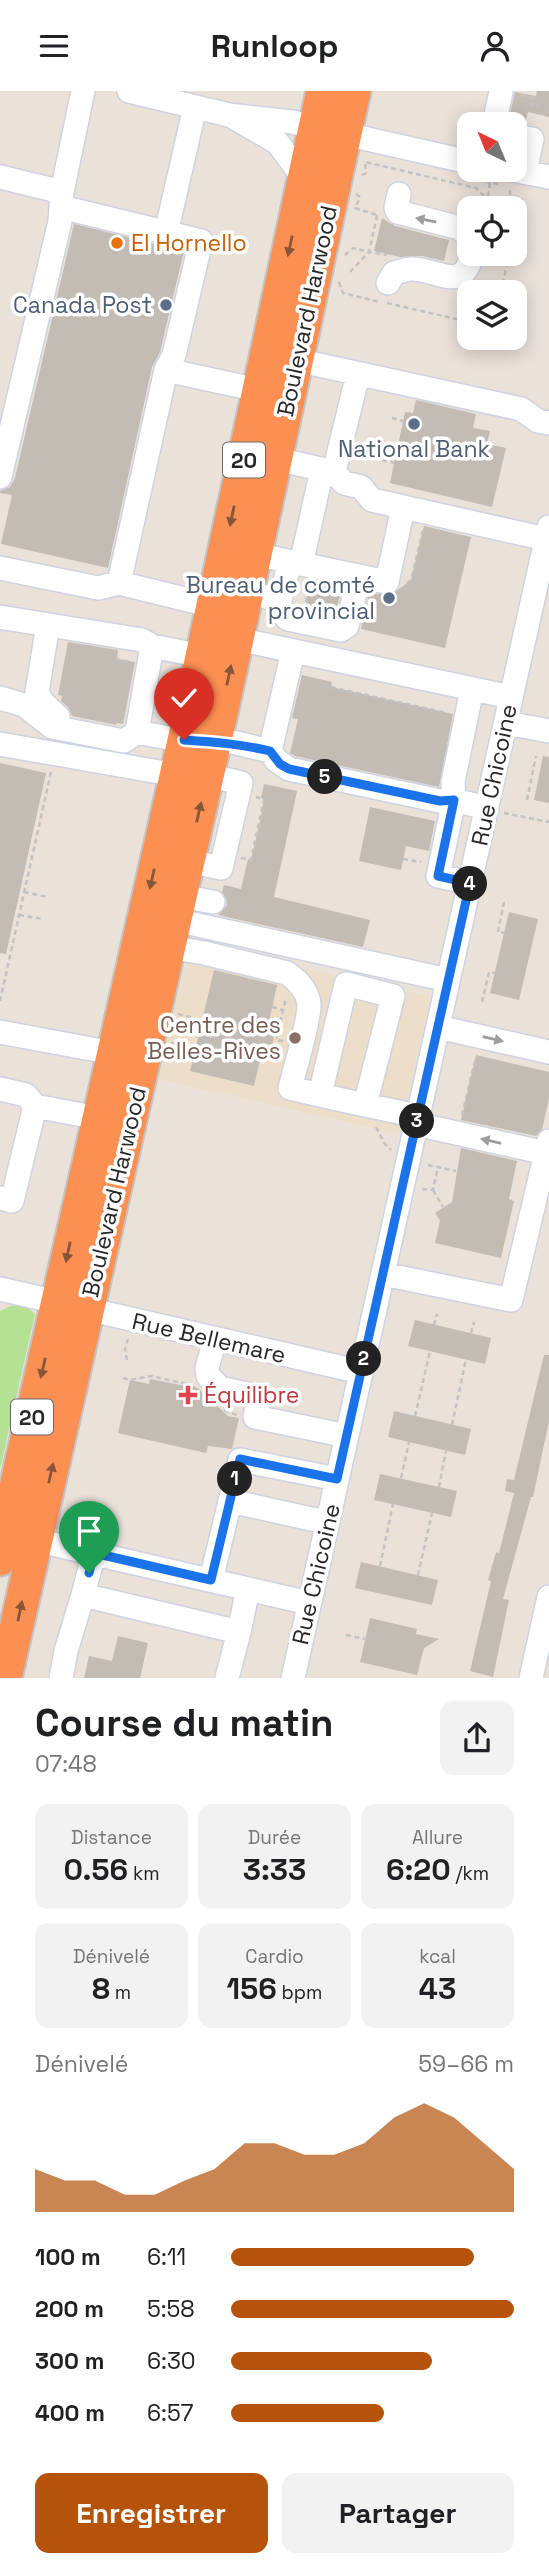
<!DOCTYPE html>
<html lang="fr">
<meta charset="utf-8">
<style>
:root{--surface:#fff;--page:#f2f2f2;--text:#202124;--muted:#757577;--accent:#b45309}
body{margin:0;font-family:"Space Grotesk",sans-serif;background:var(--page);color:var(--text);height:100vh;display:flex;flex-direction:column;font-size:26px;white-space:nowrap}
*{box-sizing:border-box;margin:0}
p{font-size:23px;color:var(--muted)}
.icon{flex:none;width:38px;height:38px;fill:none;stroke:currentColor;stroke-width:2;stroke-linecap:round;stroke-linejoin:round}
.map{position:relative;height:1587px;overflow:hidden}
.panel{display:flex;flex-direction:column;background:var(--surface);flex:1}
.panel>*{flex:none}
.needle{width:46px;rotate:317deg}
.controls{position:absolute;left:457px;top:21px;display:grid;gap:14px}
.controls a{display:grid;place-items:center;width:70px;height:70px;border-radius:14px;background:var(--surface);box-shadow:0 4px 18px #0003;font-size:35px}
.pin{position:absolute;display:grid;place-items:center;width:60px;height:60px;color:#fff;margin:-72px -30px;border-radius:50% 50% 50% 0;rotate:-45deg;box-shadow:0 0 7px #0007}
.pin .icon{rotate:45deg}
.km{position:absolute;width:35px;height:35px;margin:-18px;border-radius:50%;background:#222;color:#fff;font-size:19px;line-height:35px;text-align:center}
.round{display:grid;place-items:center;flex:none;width:74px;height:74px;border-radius:14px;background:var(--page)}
.headline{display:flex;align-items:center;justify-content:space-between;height:119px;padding:0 35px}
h1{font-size:38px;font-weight:600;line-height:52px}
.figures{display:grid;grid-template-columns:repeat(3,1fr);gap:10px;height:119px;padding:7px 35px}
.figures div{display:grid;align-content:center;border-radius:14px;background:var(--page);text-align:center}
.figures b{font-size:30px;font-weight:600}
.figures small{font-size:19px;font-weight:400}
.figures p{font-size:19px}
.chart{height:196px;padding:14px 35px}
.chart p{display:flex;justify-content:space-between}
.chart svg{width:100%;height:126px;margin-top:7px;fill:var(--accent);opacity:.7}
.action{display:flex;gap:14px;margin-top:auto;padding:14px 35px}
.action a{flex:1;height:80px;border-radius:14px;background:var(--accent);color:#fff;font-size:28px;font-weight:600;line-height:80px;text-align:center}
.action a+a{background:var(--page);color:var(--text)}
ul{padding:0 35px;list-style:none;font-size:23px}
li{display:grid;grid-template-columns:112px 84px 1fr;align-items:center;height:52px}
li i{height:18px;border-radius:9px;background:var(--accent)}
header{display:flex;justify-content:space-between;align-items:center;height:91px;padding:0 35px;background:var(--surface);font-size:32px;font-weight:600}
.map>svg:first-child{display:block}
</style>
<header><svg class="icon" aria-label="menu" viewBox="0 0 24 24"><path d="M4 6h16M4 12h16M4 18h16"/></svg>Runloop<svg class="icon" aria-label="person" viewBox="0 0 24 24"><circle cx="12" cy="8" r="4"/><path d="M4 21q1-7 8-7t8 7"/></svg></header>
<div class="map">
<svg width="549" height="1587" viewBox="0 0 549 1587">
<rect width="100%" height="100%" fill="#eae1d9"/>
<path fill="#ecdec8" d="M190,852L430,905L400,1043L159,988Z"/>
<path fill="#b5e195" d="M13,1214L27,1216L35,1223L0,1378V1220Z"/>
<path fill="#c2bcb5" d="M537,0H549V26L528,21L525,33L508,32L515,1L536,5Z
M382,127L395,135L449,149L444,170L422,165L400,166L374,160Z
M74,133L184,160L160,261L152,276L108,477L1,453L12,404L0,402V400L10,396L15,387Z
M416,309L476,323L473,337L490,340L487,353L506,357L492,416L390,392L405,321L413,322Z
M424,435L471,446L445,557L361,538L369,502L391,504L411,489Z
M311,489L342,496L335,524L305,517Z
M68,551L118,559L117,568L135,571L123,633L117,632L116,634L72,625L68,616L61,610L62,605L58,604Z
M302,584L332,591L331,596L453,623L439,696L295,665L290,662L298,628L292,627Z
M543,665L549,666V712L534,709Z
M0,672L46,682L6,863L0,862Z
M264,693L297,700L274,806L370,829L363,856L218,824L227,814L226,807L222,801L224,794L241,798L248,768L251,769L261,726L264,708L261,707Z
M370,716L435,730L429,760L406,755L401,779L359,770Z
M509,821L538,828L519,909L490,902Z
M214,879L277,894L268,935L276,937L272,954L264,952L254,995L190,980Z
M476,964L549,981V1007L542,1039L536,1045L461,1029Z
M461,1057L517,1070L509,1108L514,1110L501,1167L435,1152L440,1129L435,1122L452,1111Z
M415,1229L491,1247L485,1273L408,1255Z
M544,1264H549V1330L533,1406H531L503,1508L509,1509L493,1586L470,1580L491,1490L488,1489L496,1461L499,1462L514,1402L505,1400L507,1388L514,1389Z
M150,1288L186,1295V1292L194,1295L215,1310V1313L228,1325L239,1327L232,1358L208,1355L206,1362L118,1342L130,1289L149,1293Z
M394,1320L471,1338L465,1364L388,1346Z
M380,1383L457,1400L451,1426L374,1409Z
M361,1471L438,1489L432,1514L355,1497Z
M370,1527L417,1538L416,1543L439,1548L424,1557L417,1584L360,1571Z
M118,1545L148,1552L140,1587H84L89,1565L112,1570Z"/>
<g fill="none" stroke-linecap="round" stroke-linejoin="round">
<defs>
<path id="minor" d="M129,0L229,24L292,31L469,71
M235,27L278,52L304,88
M494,33L501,1
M514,45L532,48L525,80
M512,79L549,86
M0,86L62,101
M399,103L396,117L398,121L460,137L469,146
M61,116L201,150L174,264L166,279
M166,142L195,16
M388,192L394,182C399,181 406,178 411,178C437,177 463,204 472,163
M296,269L521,318L538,330L549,332
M358,283L334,381L344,392L361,396L372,409L546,448
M276,368L334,381
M0,386L60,130L62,101L83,0
M255,463L301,473L322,379
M301,473L387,491L403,417
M0,477L98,497L119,492L213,515
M119,492L166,279L258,299
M247,502L280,509L290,471
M280,509V520L288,528L341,539L347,535L359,485
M0,526L142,549L152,555
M48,534L37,601L42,611L58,626
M237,548L511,606
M202,565L152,555L137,641L184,650L232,651L270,660L293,560
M0,607L24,614L52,636L124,650L137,641
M506,632L549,640
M0,653L159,681L207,684L241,692L221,777L188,770
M270,660L276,669L289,678L440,710L454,709L453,691L472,598
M470,792L438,785L454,709L487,717
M180,805L213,811
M175,829L448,889
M169,856L204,862L287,882C297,889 308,900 309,914C309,932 295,977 290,997L320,1004L346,893L393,905L365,1014L418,1025
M438,936L549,961
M0,941L113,962
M0,998L26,1004L35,1015L98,1027
M320,1004L365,1014
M416,1033L546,1062L549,1050
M0,1107L12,1110L35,1015
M383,1183L511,1209L546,1062
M0,1198L361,1281
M215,1248L207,1277L208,1285L220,1297L259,1306L255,1326L347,1345
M230,1410L311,1428L328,1430
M22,1446L309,1512
M94,1462L83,1504L239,1541L248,1498
M211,1489L240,1369L337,1388
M61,1587L66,1560L83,1504
M227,1587L239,1541
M293,1587L549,436
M531,1587L549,1506"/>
<path id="highway" d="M0,1468L184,650L323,0
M5,1587L220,627L354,0"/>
</defs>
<use href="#minor" stroke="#ced3e1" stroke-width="26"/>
<use href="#highway" stroke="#c3c3c3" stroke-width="37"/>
<path stroke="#c3c3c3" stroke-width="2.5" stroke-dasharray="5 3.5" stroke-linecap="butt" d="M521,4L533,7L531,14L539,15
M362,84L366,82L365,71L476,97L485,106L488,104L491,85
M477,88L498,93
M510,99V104L522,108L514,139
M356,103L360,106L355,117L377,124
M484,117L487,106
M345,164L353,157L369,161L377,125H379
M350,181L369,161L387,164
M339,191L343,202L380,211
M481,201L482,199
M501,201L509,163
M387,212L469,231
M392,327L403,330
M382,369L395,372
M407,492L411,489L423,439
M306,511L310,494
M117,566V568L131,571
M331,596L447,622
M527,709L536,665
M504,722L549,731
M241,767L251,769L264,708L256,706
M403,768L421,771
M24,801L48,806
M504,811L498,841L504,842
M19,824L43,828
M0,910L51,681
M482,911L489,881L495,882
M272,916L283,919
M178,923L202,929
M283,950L276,949L286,907
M171,952L195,958
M462,1024L476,966
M376,1036L384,1052L391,1059
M428,1074L456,1080
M422,1098L433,1099L438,1076
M433,1099L443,1116
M434,1234L437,1223
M471,1242L474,1231
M127,1269L125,1258L128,1248
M123,1287L130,1289L151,1285L191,1294
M224,1319L237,1324
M415,1325L430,1260
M452,1334L466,1268
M401,1387L409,1351
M439,1396L446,1360
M380,1475L393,1413
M418,1484L432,1422
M346,1544L365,1548"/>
<use href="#minor" stroke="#fff" stroke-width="23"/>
<use href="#highway" stroke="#fc8f52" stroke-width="33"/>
</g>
<defs><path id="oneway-solid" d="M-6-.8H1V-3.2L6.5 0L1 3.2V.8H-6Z" transform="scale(1.75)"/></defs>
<g fill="#9e9e9e">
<use href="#oneway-solid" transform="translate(426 129) rotate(-169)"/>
<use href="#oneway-solid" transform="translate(493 948) rotate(13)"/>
<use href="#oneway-solid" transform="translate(491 1050) rotate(-167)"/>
</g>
<g fill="#87563a">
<use href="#oneway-solid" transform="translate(290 155) rotate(102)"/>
<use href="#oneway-solid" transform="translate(232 425) rotate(102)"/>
<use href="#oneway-solid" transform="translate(229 584) rotate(-78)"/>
<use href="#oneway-solid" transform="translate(199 721) rotate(-77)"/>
<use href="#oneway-solid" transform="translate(152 788) rotate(103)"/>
<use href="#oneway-solid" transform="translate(68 1161) rotate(102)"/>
<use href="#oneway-solid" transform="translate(43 1277) rotate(103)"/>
<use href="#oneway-solid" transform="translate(51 1382) rotate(-77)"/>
<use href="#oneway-solid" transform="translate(20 1520) rotate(-78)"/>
</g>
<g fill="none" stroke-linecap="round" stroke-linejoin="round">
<defs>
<path id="route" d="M89,1482L94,1462L211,1489L240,1368L337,1388L470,792L438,785L454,709L440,710L289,678L280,673L270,660C241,653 214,651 184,649"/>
</defs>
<use href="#route" stroke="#fff" stroke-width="14"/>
<use href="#route" stroke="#1a73e8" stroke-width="9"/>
</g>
<circle fill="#e8710a" stroke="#fff" stroke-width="2.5" cx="117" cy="152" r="7"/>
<g fill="#5c6f8a" stroke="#fff" stroke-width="2.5">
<circle cx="166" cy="214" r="7"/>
<circle cx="414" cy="333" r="7"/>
<circle cx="389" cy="507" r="7"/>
</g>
<circle fill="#8d6e63" stroke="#fff" stroke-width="2.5" cx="295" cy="947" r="7"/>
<path fill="#e0444e" stroke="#fff" stroke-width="2.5" d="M184.5 1293.5h7v7h7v7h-7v7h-7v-7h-7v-7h7z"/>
<g text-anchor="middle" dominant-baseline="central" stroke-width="7" stroke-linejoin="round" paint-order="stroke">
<g fill="#fff" stroke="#686868" stroke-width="2">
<rect x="223" y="351.5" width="42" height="35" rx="5"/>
<rect x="11" y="1308.5" width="42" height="35" rx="5"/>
</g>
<g font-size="21" font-weight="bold" fill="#272727">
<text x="244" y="369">20</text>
<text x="32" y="1326">20</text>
</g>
<g font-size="23" fill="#c56008" stroke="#fff" text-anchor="start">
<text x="131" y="152">El Hornello</text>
</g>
<g font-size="23" fill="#4e5e75" stroke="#fff" text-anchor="end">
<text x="152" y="214">Canada Post</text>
<text x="414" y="358" text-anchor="middle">National Bank</text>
<text x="375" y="494">Bureau de comté<tspan x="375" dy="26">provincial</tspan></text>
</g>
<g font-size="23" fill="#272727" stroke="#fff">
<text transform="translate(307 220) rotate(-78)">Boulevard Harwood</text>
<text transform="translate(494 684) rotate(-78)">Rue Chicoine</text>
<text transform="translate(114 1101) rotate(-77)">Boulevard Harwood</text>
<text transform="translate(209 1247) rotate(13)">Rue Bellemare</text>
<text transform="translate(316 1483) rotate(-77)">Rue Chicoine</text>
</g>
<g font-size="23" fill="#785e54" stroke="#fff" text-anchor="end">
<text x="281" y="934">Centre des<tspan x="281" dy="26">Belles-Rives</tspan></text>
</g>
<g font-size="23" fill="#be3a42" stroke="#fff" text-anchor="start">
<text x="204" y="1304">Équilibre</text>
</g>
</g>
</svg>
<div class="controls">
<a><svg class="needle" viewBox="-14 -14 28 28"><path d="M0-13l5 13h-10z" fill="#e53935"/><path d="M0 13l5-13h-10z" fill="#757577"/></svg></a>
<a><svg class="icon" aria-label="locate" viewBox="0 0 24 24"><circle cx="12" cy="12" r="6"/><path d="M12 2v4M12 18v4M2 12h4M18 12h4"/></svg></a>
<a><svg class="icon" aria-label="layers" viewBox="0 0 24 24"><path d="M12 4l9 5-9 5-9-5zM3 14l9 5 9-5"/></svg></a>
</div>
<div class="pin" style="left:89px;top:1482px;background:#1e9e55"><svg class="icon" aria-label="arrive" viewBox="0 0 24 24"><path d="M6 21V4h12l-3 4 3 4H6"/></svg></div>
<div class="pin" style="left:184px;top:649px;background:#d93025"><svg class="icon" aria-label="check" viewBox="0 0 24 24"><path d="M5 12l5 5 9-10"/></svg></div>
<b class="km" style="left:235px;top:1388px">1</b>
<b class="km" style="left:364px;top:1268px">2</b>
<b class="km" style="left:417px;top:1030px">3</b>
<b class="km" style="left:470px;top:793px">4</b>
<b class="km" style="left:325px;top:686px">5</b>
</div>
<section class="panel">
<div class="headline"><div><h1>Course du matin</h1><p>07:48</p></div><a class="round"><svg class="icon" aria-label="share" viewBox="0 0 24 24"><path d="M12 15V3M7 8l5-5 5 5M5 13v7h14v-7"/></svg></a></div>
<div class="figures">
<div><p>Distance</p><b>0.56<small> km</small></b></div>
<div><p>Durée</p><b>3:33</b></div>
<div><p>Allure</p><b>6:20<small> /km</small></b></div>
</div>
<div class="figures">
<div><p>Dénivelé</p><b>8<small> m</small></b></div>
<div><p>Cardio</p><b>156<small> bpm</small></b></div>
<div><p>kcal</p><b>43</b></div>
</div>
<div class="chart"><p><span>Dénivelé</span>59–66 m</p>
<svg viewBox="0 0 160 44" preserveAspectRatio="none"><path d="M0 44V29L10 33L20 33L30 38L40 38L50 33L60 29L70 20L80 20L90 24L100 24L110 20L120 11L130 6L140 11L150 20L160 29V44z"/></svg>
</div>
<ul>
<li><b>100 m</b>6:11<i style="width:86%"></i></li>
<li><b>200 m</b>5:58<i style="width:100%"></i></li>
<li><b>300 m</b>6:30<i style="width:71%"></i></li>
<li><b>400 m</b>6:57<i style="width:54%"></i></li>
</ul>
<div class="action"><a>Enregistrer</a><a>Partager</a></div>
</section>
